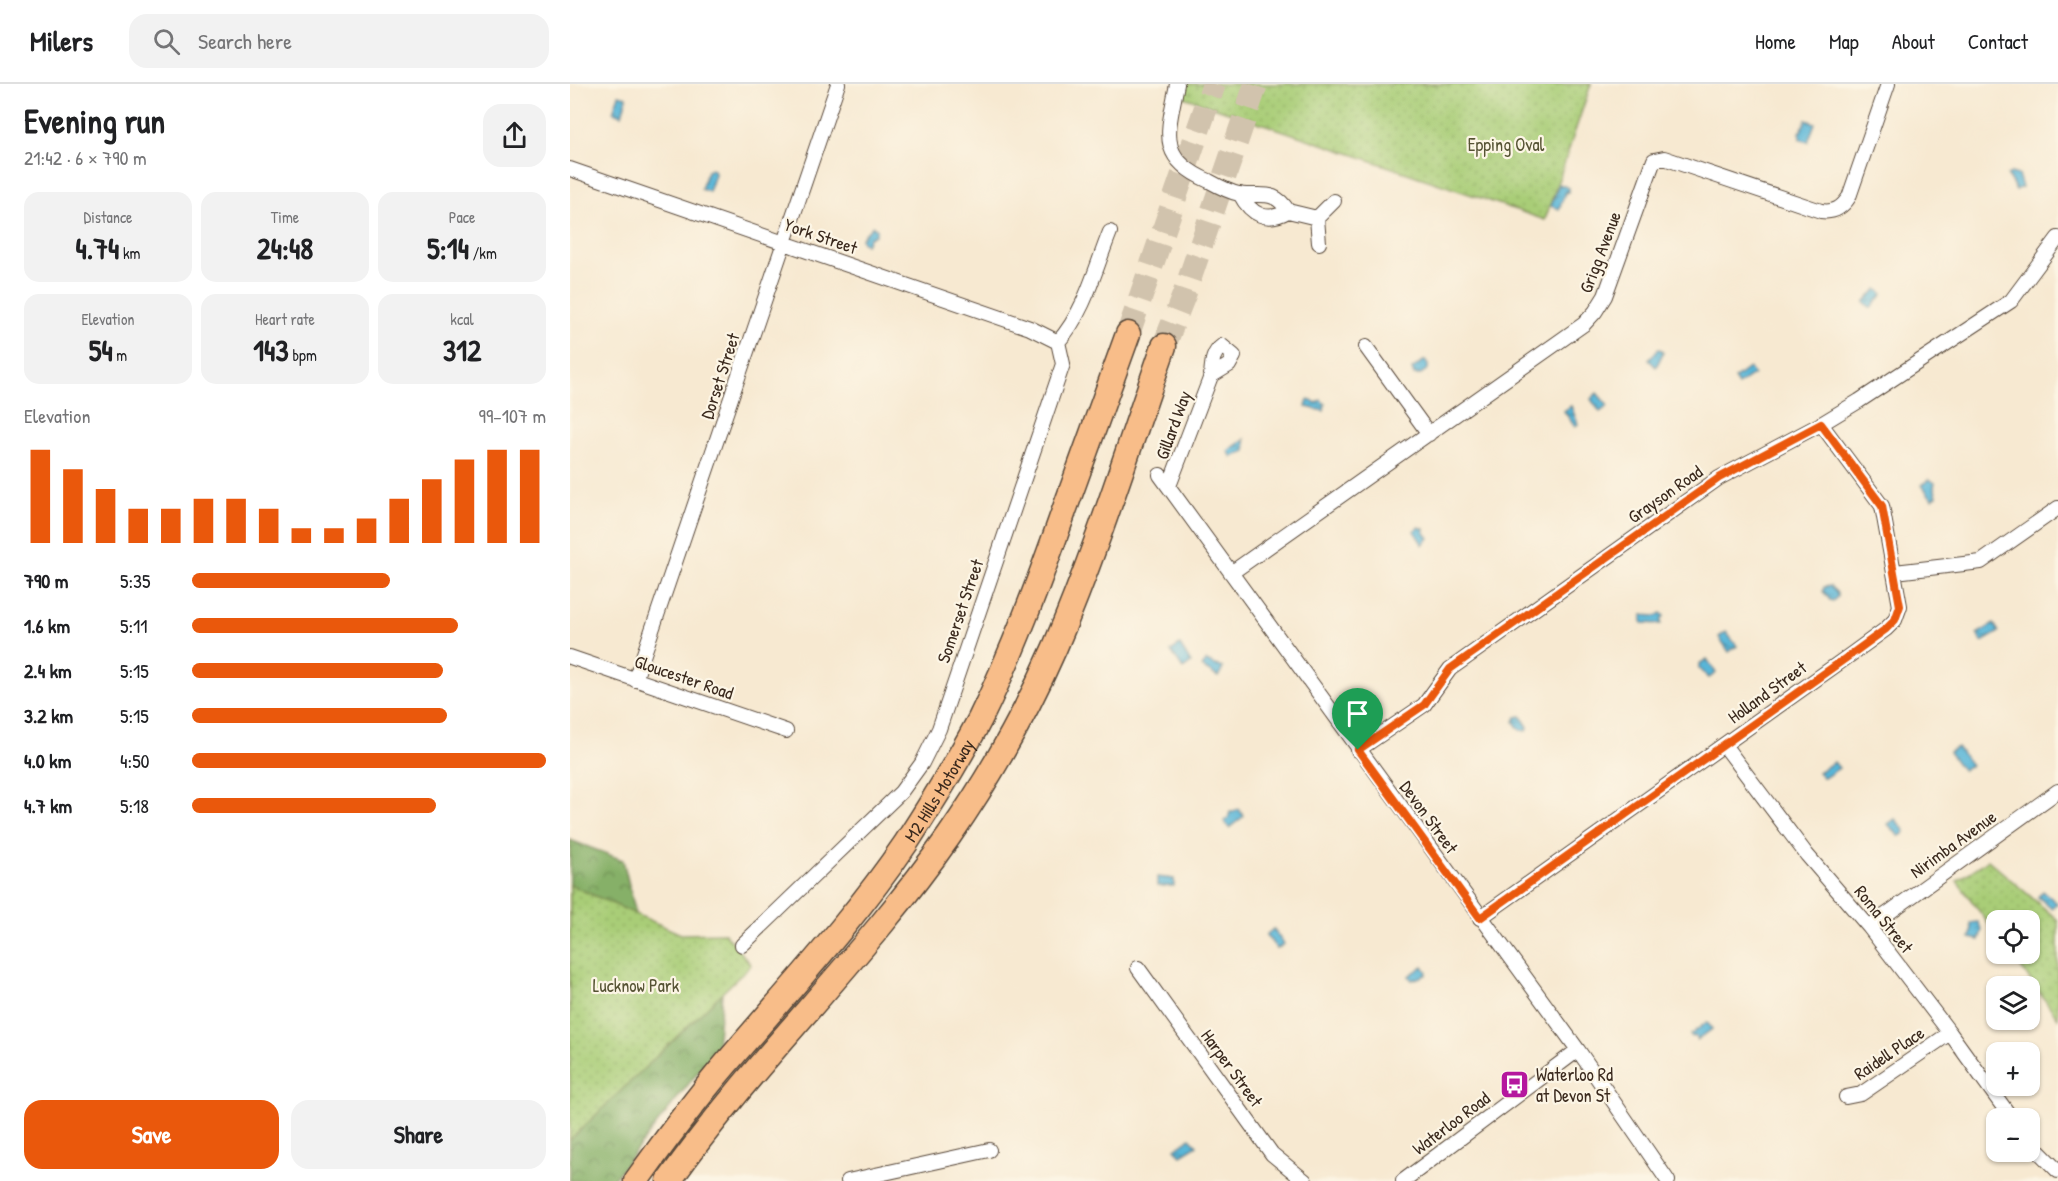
<!DOCTYPE html>
<meta charset="utf-8">
<style>
:root{--surface:#fff;--page:#f2f2f2;--text:#202124;--muted:#757577;--line:#e0e0e0;--accent:#ea580c}
body{margin:0;font-family:"Patrick Hand",sans-serif;background:var(--page);color:var(--text);height:100vh;display:flex;flex-direction:column;font-size:22px;white-space:nowrap}
*{box-sizing:border-box;margin:0}
p{font-size:20px;color:var(--muted)}
.icon{flex:none;width:33px;height:33px;fill:none;stroke:currentColor;stroke-width:2;stroke-linecap:round;stroke-linejoin:round}
.map{position:relative;flex:1;overflow:hidden}
.drawer{display:flex;flex-direction:column;background:var(--surface);width:570px}
.drawer>*{flex:none}
.tools{position:absolute;left:1416px;top:826px;display:grid;gap:12px}
.tools a{display:grid;place-items:center;width:54px;height:54px;border-radius:12px;background:var(--surface);box-shadow:0 2px 4px #0004;font-size:30px}
.pin{position:absolute;display:grid;place-items:center;width:51px;height:51px;color:#fff;margin:-62px -26px;border-radius:50% 50% 50% 0;rotate:-45deg;box-shadow:0 0 6px #0007}
.pin .icon{rotate:45deg}
.round{display:grid;place-items:center;flex:none;width:63px;height:63px;border-radius:18px;background:var(--page)}
.headline{display:flex;align-items:center;justify-content:space-between;height:102px;padding:0 24px}
h1{font-size:33px;font-weight:700;line-height:45px}
.figures{display:grid;grid-template-columns:repeat(3,1fr);gap:9px;height:102px;padding:6px 24px}
.figures div{display:grid;align-content:center;border-radius:15px;background:var(--page);text-align:center}
.figures b{font-size:30px;font-weight:700}
.figures small{font-size:16px;font-weight:400}
.figures p{font-size:16px}
.chart{height:168px;padding:12px 24px}
.chart p{display:flex;justify-content:space-between}
.chart svg{width:100%;height:108px;margin-top:6px;stroke:var(--accent);stroke-width:6}
.cta{display:flex;gap:12px;margin-top:auto;padding:12px 24px}
.cta a{flex:1;height:69px;border-radius:18px;background:var(--accent);color:#fff;font-size:24px;font-weight:700;line-height:69px;text-align:center}
.cta a+a{background:var(--page);color:var(--text)}
ul{padding:0 24px;list-style:none;font-size:20px}
li{display:grid;grid-template-columns:96px 72px 1fr;align-items:center;height:45px}
li i{height:15px;border-radius:8px;background:var(--accent)}
header{display:flex;align-items:center;gap:36px;box-sizing:border-box;height:84px;padding:0 30px;background:var(--surface);border-bottom:2px solid var(--line)}
header strong{font-size:28px}
nav{display:flex;gap:33px;margin-inline-start:auto;font-size:21px}
.search{width:420px;height:54px;background:var(--page);display:flex;align-items:center;gap:15px;box-sizing:border-box;padding:0 21px;border-radius:18px;color:var(--muted);font-size:22px}
main{display:flex;flex:1;min-height:0}
.map>svg:first-child{display:block}
</style>
<header>
<strong>Milers</strong>
<div class="search"><svg class="icon" aria-label="search" viewBox="0 0 24 24"><circle cx="10" cy="10" r="6"/><path d="M15 15l6 6"/></svg>Search here</div>
<nav><a>Home</a><a>Map</a><a>About</a><a>Contact</a></nav>
</header>
<main>
<section class="drawer">
<div class="headline"><div><h1>Evening run</h1><p>21:42 · 6 × 790 m</p></div><a class="round"><svg class="icon" aria-label="share" viewBox="0 0 24 24"><path d="M12 15V3M7 8l5-5 5 5M5 13v7h14v-7"/></svg></a></div>
<div class="figures">
<div><p>Distance</p><b>4.74<small> km</small></b></div>
<div><p>Time</p><b>24:48</b></div>
<div><p>Pace</p><b>5:14<small> /km</small></b></div>
</div>
<div class="figures">
<div><p>Elevation</p><b>54<small> m</small></b></div>
<div><p>Heart rate</p><b>143<small> bpm</small></b></div>
<div><p>kcal</p><b>312</b></div>
</div>
<div class="chart"><p><span>Elevation</span>99–107 m</p>
<svg viewBox="0 0 160 44" preserveAspectRatio="none"><path d="M5 44V6M15 44V14M25 44V22M35 44V30M45 44V30M55 44V26M65 44V26M75 44V30M85 44V38M95 44V38M105 44V34M115 44V26M125 44V18M135 44V10M145 44V6M155 44V6"/></svg>
</div>
<ul>
<li><b>790 m</b>5:35<i style="width:56%"></i></li>
<li><b>1.6 km</b>5:11<i style="width:75%"></i></li>
<li><b>2.4 km</b>5:15<i style="width:71%"></i></li>
<li><b>3.2 km</b>5:15<i style="width:72%"></i></li>
<li><b>4.0 km</b>4:50<i style="width:100%"></i></li>
<li><b>4.7 km</b>5:18<i style="width:69%"></i></li>
</ul>
<div class="cta"><a>Save</a><a>Share</a></div>
</section>
<div class="map">
<svg width="1488" height="1097" viewBox="0 0 1488 1097">
<defs>
<pattern id="forest-crowns" width="20" height="18" patternUnits="userSpaceOnUse" patternTransform="scale(1.5)"><rect width="20" height="18" fill="#86b068"/><path d="M2 6a3 3 0 1 1 6 0M12 15a3 3 0 1 1 6 0" fill="none" stroke="#6f8f55"/></pattern>
<pattern id="park-dots" width="8" height="8" patternUnits="userSpaceOnUse" patternTransform="scale(1.5)"><rect width="8" height="8" fill="#a9cd77"/><path d="M2 2h.1M6 6h.1" fill="none" stroke="#92b066" stroke-width="1.8" stroke-linecap="round"/></pattern>
<pattern id="water-ripples" width="26" height="14" patternUnits="userSpaceOnUse" patternTransform="scale(1.5)"><rect width="26" height="14" fill="#59b6d8"/><path d="M2 4q2-2 4 0t4 0M15 11q2-2 4 0t4 0" fill="none" stroke="#4b94af"/></pattern>
</defs>
<rect width="100%" height="100%" fill="#fcf5e5"/>
<filter id="ink" filterUnits="userSpaceOnUse"><feTurbulence type="fractalNoise" baseFrequency=".0167" numOctaves="2"/><feDisplacementMap in="SourceGraphic" scale="12" xChannelSelector="R" yChannelSelector="G"/><feConvolveMatrix kernelMatrix="1 2 1 2 8 2 1 2 1" color-interpolation-filters="sRGB"/></filter>
<filter id="wash" filterUnits="userSpaceOnUse"><feTurbulence type="fractalNoise" baseFrequency=".008" numOctaves="4" result="noise"/><feDisplacementMap in="SourceGraphic" scale="24" xChannelSelector="R" yChannelSelector="G"/><feGaussianBlur stdDeviation="1.35" result="paint"/><feColorMatrix in="noise" values="0 0 0 0 0 0 0 0 0 0 0 0 0 0 0 0 0 1.4 0 .05"/><feComposite in="paint" operator="in"/></filter>
<g filter="url(#wash)">
<rect width="100%" height="100%" fill="#f7e9d1"/>
<path fill="url(#forest-crowns)" stroke="#606d43" stroke-width="1.5" d="M0,756L53,776L68,838L155,877L147,964L42,1097H0Z"/>
<path fill="url(#park-dots)" stroke="#727c4a" stroke-width="1.5" d="M615,0H1021L975,136L611,12Z
M1418,776L1488,836V934L1441,870H1460V837H1426V850L1387,797Z
M0,801L111,850L155,849L181,881L0,1056Z"/>
<path fill="url(#water-ripples)" stroke="#4a707b" stroke-width="1.5" d="M49,11L57,13L52,31L43,28Z
M1236,36L1245,39L1238,58L1230,55V49Z
M141,85L144,86L145,90L139,108L131,105L137,87Z
M1441,89L1448,91L1452,103L1446,106L1437,91Z
M989,100L999,104L998,108L996,107L989,125L981,122Z
M303,142L307,145L305,151L299,154L296,160L292,158L291,154Z
M1307,205L1313,210L1301,224L1295,219V217Z
M1088,265L1092,266L1093,269L1086,283L1079,276Z
M855,276L858,281V285L849,291H844L842,285Z
M1179,284L1184,290L1168,301L1164,295Z
M1027,309L1038,322L1030,328L1021,315Z
M738,316L747,319L751,316L755,320L754,327L736,323Z
M1001,322L1008,340L1005,343L994,327Z
M675,355L676,367L662,373L658,367Z
M1359,395L1365,399L1364,402L1367,412L1362,415L1352,401Z
M849,443L854,445L855,449L859,454L853,461L844,447Z
M1260,502C1263,507 1268,506 1267,513L1263,517L1260,516L1253,507L1254,503Z
M1091,529L1094,532L1091,536V540L1072,539V531L1086,532Z
M1424,540L1429,548L1412,558L1407,550Z
M1156,548L1167,562L1159,568L1149,553Z
M610,561L621,579L613,585L601,567Z
M1137,575L1146,589L1139,594L1129,584V580Z
M636,577L653,584L648,593L632,583Z
M951,632L958,643L957,647L950,646L944,638L946,633Z
M1387,663L1401,681L1393,687L1379,668Z
M1264,678L1269,684L1254,694L1248,688Z
M668,725L674,732L659,744L654,737L658,735L660,728H664Z
M1325,735L1335,747L1334,750L1329,752L1318,740Z
M587,793L604,795V802H587Z
M1473,807L1487,819L1482,825L1468,813Z
M1408,838L1412,846L1409,856L1400,854L1402,847L1401,839Z
M703,845L714,860L707,865L696,851Z
M853,882L857,888L856,891L842,896L839,892Z
M1137,938L1142,945L1127,956L1125,952L1122,953L1120,951Z
M620,1054L627,1061L611,1071L605,1065Z"/>
</g>
<g filter="url(#ink)">
<g fill="none" stroke-linecap="round" stroke-linejoin="round">
<path stroke="#d1c3ad" stroke-width="24" stroke-dasharray="24 12" stroke-linecap="butt" d="M558,250L644,0
M594,262L614,211L686,0"/>
<defs>
<path id="minor" d="M607,0C598,48 586,74 639,97C648,102 659,108 669,110C691,114 704,104 718,127C697,139 681,131 670,110
M0,85L460,244L488,258
M718,127L747,134L764,117
M747,134L749,159
M796,263L859,350
M590,391L1008,966L1098,1097
M599,402L641,292C642,280 642,269 652,262L664,272L659,281L641,292
M1325,488L1411,478L1488,424
M661,489L1014,240L1025,228L1035,212L1084,76L1094,74L1251,127C1264,129 1272,124 1279,113L1318,0
M0,573L216,647
M65,596L268,0
M1154,661L1237,771L1299,843L1380,949L1442,1035
M788,666L854,621L880,585L1149,394L1251,340L1289,317L1441,217L1488,154
M910,834L1283,569L1316,545L1325,536L1330,522L1312,422L1251,340
M1299,843L1488,707
M172,861L331,708L352,679L369,645L493,280L488,258C515,228 525,185 540,148
M568,884L702,1070L735,1097
M1276,1013L1291,1010L1380,949
M1460,1059L1488,1087
M278,1097L419,1066
M833,1097L1008,966"/>
<g id="motorway">
<path id="s1" d="M66,1097C91,1062 117,1027 144,994C209,916 279,843 336,759C362,719 388,677 410,635C443,568 469,498 494,427C515,368 537,309 558,250"/>
<path d="M99,1097C184,976 294,874 379,752C420,693 456,629 485,563C527,465 559,362 594,262"/>
</g>
</defs>
<use href="#minor" stroke="#574739" stroke-width="16"/>
<use href="#motorway" stroke="#574739" stroke-width="27"/>
<use href="#minor" stroke="#fff" stroke-width="14"/>
<use href="#motorway" stroke="#f8bd89" stroke-width="24"/>
</g>
</g>
<g fill="none" stroke-linecap="round" stroke-linejoin="round" filter="url(#ink)">
<defs>
<path id="route" d="M1251,340L1312,422L1330,522L1325,536L1316,545L1283,569L910,834L788,666L854,621L880,585L1149,394Z"/>
</defs>
<use href="#route" stroke="#fff" stroke-width="12"/>
<use href="#route" stroke="#ea580c" stroke-width="8"/>
</g>
<defs>
<symbol id="bus-square" viewBox="-11 -11 22 22"><rect x="-9" y="-9" width="18" height="18" rx="4" fill="#b5179e" stroke="#fcf5e5"/><path d="M-5-6H5V4H4V6H2V4H-2V6H-4V4H-5ZM-3.5-4V0h7V-4ZM-3.5 1.2v1.5H-2V1.2ZM2 1.2v1.5H3.5V1.2Z" fill="#fff"/></symbol>
</defs>
<g fill-rule="evenodd">
<use href="#bus-square" x="928" y="984" width="33" height="33"/>
</g>
<g text-anchor="middle" dominant-baseline="central" stroke-width="4.5" stroke-linejoin="round" paint-order="stroke">
<g font-size="18" fill="#565334" stroke="#fcf5e5">
<text x="936" y="60">Epping Oval</text>
<text x="66" y="901">Lucknow Park</text>
</g>
<g font-size="18" fill="#3b2a1e" stroke="#fcf5e5">
<text transform="translate(251 152) rotate(19)">York Street</text>
<text transform="translate(1030 168) rotate(-69)">Grigg Avenue</text>
<text transform="translate(150 292) rotate(-72)">Dorset Street</text>
<text transform="translate(603 341) rotate(-70)">Gillard Way</text>
<text transform="translate(1095 410) rotate(-35)">Grayson Road</text>
<text transform="translate(390 527) rotate(-71)">Somerset Street</text>
<text transform="translate(114 593) rotate(19)">Gloucester Road</text>
<text transform="translate(1197 608) rotate(-36)">Holland Street</text>
<text stroke="none"><textPath href="#s1" startOffset="495">M2 Hills Motorway</textPath></text>
<text transform="translate(859 733) rotate(54)">Devon Street</text>
<text transform="translate(1383 760) rotate(-36)">Nirimba Avenue</text>
<text transform="translate(1314 835) rotate(51)">Roma Street</text>
<text transform="translate(1319 969) rotate(-34)">Raidell Place</text>
<text transform="translate(662 984) rotate(54)">Harper Street</text>
<text transform="translate(881 1039) rotate(-37)">Waterloo Road</text>
</g>
<g font-size="18" fill="#3b2a1e" stroke="#fcf5e5" text-anchor="start">
<text x="966" y="990">Waterloo Rd<tspan x="966" dy="21">at Devon St</tspan></text>
</g>
</g>
</svg>
<div class="tools">
<a><svg class="icon" aria-label="locate" viewBox="0 0 24 24"><circle cx="12" cy="12" r="6"/><path d="M12 2v4M12 18v4M2 12h4M18 12h4"/></svg></a>
<a><svg class="icon" aria-label="layers" viewBox="0 0 24 24"><path d="M12 4l9 5-9 5-9-5zM3 14l9 5 9-5"/></svg></a>
<a>+</a>
<a>−</a>
</div>
<div class="pin" style="left:788px;top:666px;background:#1e9e55"><svg class="icon" aria-label="arrive" viewBox="0 0 24 24"><path d="M6 21V4h12l-3 4 3 4H6"/></svg></div>
</div>
</main>
